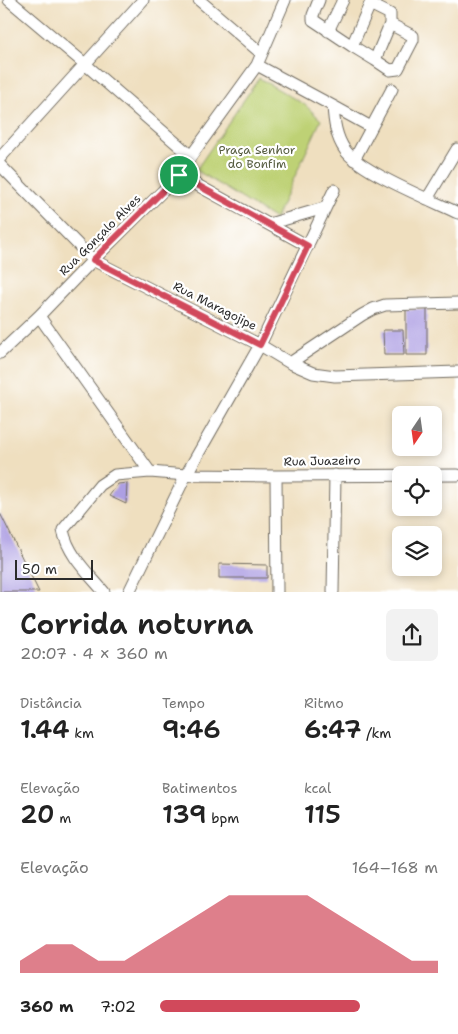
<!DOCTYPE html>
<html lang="pt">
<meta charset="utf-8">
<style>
:root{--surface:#fff;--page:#f2f2f2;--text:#222;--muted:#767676;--accent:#d1495b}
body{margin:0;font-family:"Shantell Sans",sans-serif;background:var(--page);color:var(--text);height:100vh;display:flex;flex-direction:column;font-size:19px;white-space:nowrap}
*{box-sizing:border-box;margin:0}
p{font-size:16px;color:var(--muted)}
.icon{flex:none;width:28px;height:28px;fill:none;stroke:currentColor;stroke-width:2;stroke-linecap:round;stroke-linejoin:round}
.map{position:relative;height:592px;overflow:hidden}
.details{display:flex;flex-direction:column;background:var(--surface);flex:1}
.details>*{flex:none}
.needle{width:32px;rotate:193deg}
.tools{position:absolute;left:392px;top:406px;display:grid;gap:10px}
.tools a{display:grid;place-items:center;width:50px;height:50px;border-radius:8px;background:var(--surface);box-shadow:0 2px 8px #0003;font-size:25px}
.scale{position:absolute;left:15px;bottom:12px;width:78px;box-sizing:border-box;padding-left:5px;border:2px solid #2b2b2b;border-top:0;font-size:14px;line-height:18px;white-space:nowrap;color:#2b2b2b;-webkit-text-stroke:4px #fff;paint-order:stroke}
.pin{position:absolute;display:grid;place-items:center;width:42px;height:42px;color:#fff;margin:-21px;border:2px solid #fff;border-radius:50%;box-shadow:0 1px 5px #0007}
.round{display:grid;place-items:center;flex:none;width:52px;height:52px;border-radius:8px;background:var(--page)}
.overview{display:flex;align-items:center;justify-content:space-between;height:85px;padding:0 20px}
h1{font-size:28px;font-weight:600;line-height:38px}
.metrics{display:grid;grid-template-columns:repeat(3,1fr);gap:8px;height:85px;padding:5px 20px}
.metrics div{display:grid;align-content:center}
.metrics b{font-size:25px;font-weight:600}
.metrics small{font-size:14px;font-weight:400}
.metrics p{font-size:14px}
.chart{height:140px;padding:10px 20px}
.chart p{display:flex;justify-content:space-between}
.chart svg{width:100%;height:90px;margin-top:5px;fill:var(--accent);opacity:.7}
ul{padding:0 20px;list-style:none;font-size:16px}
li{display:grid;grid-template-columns:80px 60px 1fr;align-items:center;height:38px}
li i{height:12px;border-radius:6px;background:var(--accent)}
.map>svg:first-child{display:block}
</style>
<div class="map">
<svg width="458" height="592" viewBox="0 0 458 592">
<rect width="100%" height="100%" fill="#fff"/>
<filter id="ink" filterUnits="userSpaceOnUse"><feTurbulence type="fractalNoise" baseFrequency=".02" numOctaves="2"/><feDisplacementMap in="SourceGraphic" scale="10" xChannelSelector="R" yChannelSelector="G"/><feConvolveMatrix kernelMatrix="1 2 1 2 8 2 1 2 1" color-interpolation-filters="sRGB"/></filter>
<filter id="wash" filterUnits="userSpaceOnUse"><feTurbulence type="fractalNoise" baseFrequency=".0096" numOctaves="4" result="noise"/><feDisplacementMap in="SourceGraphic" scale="20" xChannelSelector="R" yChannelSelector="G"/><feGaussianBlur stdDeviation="1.12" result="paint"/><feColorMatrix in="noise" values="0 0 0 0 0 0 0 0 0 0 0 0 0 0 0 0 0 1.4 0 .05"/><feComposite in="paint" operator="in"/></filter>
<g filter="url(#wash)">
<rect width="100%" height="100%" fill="#efdfbf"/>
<path fill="#bed175" stroke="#747e50" d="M259,78L305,105L321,120L275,219L196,170Z"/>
<g id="blocks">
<path fill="#ad9fe3" d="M406,309H427V355H406Z
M383,330H403L404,355H384Z
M127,483L126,504L109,496L118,484Z
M0,513L39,592H0Z
M219,564L267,565V578H219Z"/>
</g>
</g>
<g filter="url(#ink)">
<use href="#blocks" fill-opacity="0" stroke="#706a5f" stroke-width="1"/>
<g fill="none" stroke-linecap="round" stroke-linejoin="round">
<defs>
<path id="minor" d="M9,0L85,64L191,156
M199,0L261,53
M319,0L313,15V20L352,46L370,4L390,14V24
M328,31L343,0
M352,46L375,60L390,24L413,36V40L398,69L390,70L375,60
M257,65L333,106C334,122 336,137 345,150C359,171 433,201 458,213
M333,106L371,127
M0,158L143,0
M354,160L392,89
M0,165L93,260L260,345L290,363L313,373L335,376L458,372
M179,175L308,246
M427,199L457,149
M269,224L324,208
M39,316L150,472
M0,353L39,316L93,260L179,175L191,156L257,65L285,0
M290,363L362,315L373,309L385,305L458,303
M276,476L277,592
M104,592C88,573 68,555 63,530L100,485L115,475L150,472L186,475L276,476L458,475
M129,592L186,475L260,345L334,190
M333,592L335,475"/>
</defs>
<use href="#minor" stroke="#706a5f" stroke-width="13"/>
<use href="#minor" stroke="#fff" stroke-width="11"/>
</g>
</g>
<g fill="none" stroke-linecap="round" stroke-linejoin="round" filter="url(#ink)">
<defs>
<path id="route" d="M179,175L308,246L260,345L93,260Z"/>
</defs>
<use href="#route" stroke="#fff" stroke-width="10"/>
<use href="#route" stroke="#d1495b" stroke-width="6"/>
</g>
<g text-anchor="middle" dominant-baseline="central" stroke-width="4.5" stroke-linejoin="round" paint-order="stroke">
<g font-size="12" fill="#575d41" stroke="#fff">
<text x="257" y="150">Praça Senhor<tspan x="257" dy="14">do Bonfim</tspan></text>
</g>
<g font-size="12" fill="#2b2b2b" stroke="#fff">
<text transform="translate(100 235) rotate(-45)">Rua Gonçalo Alves</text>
<text transform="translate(215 306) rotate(27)">Rua Maragojipe</text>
<text transform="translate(322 461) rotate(-1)">Rua Juazeiro</text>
</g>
</g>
</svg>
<div class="tools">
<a><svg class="needle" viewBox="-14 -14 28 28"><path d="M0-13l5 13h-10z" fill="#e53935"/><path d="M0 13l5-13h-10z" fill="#767676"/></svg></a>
<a><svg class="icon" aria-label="locate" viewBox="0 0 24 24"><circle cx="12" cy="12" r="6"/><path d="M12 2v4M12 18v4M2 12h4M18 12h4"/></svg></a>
<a><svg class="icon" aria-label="layers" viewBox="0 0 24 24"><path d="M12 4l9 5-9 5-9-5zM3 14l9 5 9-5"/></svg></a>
</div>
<div class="scale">50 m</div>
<div class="pin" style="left:179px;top:175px;background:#1e9e55"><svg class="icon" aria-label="arrive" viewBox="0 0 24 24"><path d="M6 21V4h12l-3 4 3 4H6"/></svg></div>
</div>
<section class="details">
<div class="overview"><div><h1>Corrida noturna</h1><p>20:07 · 4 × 360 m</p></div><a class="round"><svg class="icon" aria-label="share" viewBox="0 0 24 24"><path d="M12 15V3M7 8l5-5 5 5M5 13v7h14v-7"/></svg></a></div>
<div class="metrics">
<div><p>Distância</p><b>1.44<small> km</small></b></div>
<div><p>Tempo</p><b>9:46</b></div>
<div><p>Ritmo</p><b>6:47<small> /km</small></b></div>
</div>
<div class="metrics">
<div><p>Elevação</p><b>20<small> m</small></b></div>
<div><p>Batimentos</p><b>139<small> bpm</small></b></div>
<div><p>kcal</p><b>115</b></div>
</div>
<div class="chart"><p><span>Elevação</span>164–168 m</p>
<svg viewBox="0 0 160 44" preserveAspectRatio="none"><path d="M0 44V38L10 30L20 30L30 38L40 38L50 30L60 22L70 14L80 6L90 6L100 6L110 6L120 14L130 22L140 30L150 38L160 38V44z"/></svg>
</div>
<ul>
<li><b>360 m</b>7:02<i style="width:72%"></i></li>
</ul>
</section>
